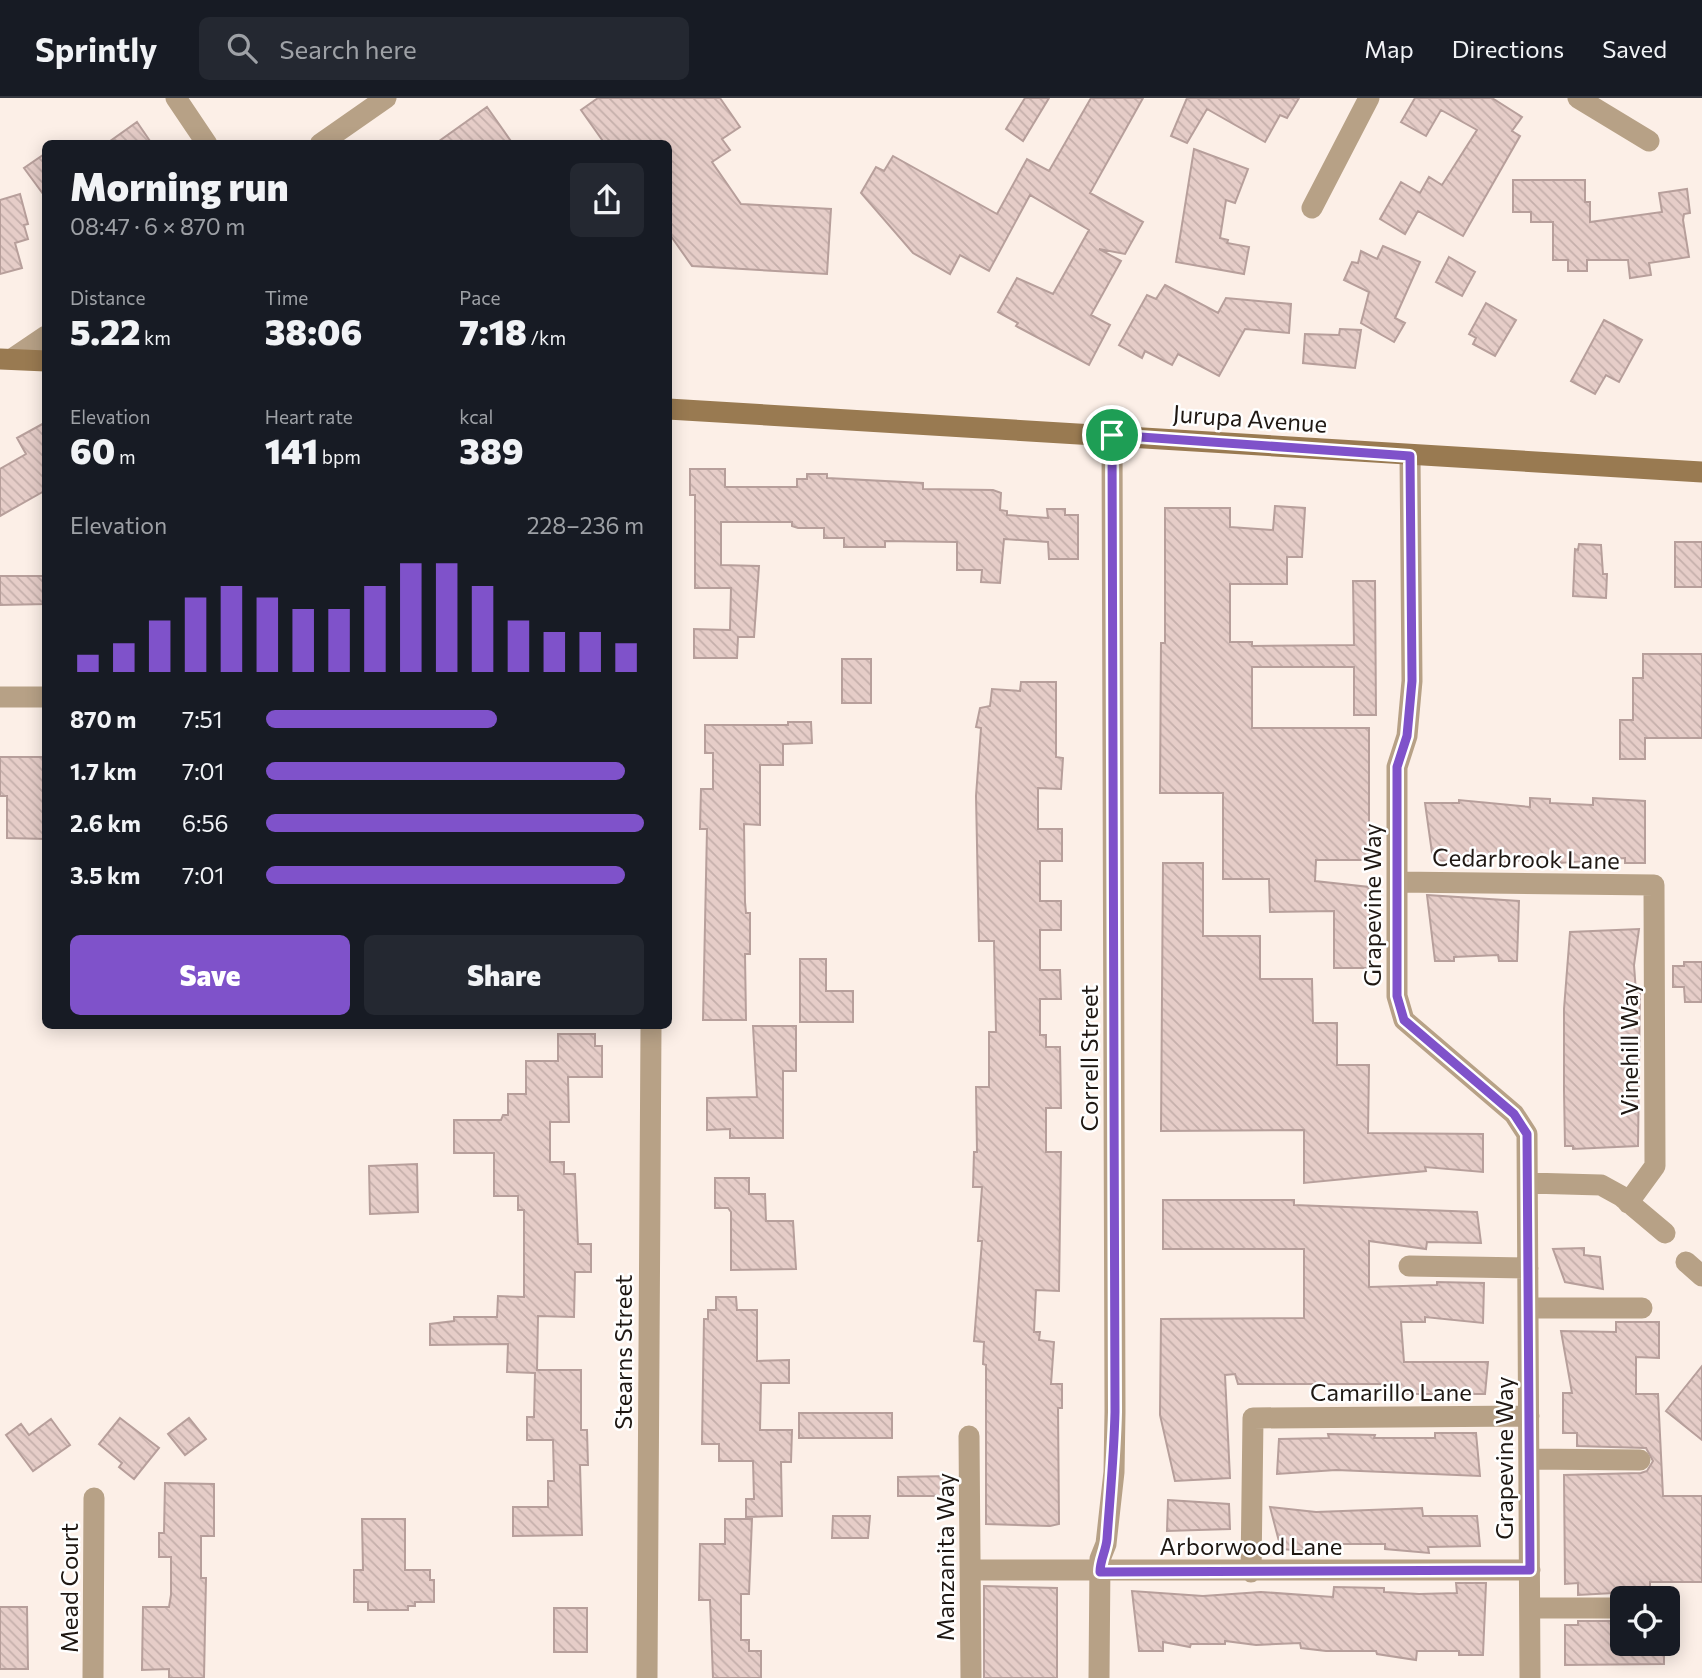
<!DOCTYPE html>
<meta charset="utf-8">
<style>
:root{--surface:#171b24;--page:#242831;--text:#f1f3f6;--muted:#9ea1a6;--line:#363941;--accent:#7f52ca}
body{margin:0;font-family:Commissioner,sans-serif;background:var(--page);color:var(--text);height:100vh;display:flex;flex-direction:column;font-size:26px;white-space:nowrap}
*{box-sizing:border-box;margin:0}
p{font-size:23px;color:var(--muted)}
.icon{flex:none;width:38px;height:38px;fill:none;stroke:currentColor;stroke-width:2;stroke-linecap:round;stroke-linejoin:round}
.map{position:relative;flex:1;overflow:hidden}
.sheet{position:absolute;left:42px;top:42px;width:630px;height:889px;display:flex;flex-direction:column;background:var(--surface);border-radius:10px;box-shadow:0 4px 18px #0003}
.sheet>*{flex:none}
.controls{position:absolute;left:1610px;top:1488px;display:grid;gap:14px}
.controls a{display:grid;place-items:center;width:70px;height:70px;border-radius:10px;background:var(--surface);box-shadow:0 4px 18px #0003;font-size:35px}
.pin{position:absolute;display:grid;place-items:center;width:60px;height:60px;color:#fff;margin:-30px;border:4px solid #fff;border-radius:50%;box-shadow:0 2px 7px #0007}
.round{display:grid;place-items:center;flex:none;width:74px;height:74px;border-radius:10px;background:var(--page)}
.head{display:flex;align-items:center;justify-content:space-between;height:119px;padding:0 28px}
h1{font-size:38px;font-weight:800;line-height:52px}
.stats{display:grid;grid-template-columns:repeat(3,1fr);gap:10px;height:119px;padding:7px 28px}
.stats div{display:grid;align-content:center}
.stats b{font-size:35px;font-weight:800}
.stats small{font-size:19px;font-weight:400}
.stats p{font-size:19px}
.chart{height:196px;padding:14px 28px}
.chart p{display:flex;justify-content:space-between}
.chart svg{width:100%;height:126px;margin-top:7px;stroke:var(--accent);stroke-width:6}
.button{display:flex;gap:14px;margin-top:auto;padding:14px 28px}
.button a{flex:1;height:80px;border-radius:10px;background:var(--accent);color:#fff;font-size:28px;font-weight:800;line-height:80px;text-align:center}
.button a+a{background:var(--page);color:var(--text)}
ul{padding:0 28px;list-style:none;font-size:23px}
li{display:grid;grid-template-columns:112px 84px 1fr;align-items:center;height:52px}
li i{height:18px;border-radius:9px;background:var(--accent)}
header{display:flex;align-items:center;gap:42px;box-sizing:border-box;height:98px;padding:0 35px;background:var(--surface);border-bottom:2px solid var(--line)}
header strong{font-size:33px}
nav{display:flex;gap:38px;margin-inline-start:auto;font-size:24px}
.search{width:490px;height:63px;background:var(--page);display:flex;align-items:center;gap:18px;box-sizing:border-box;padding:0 24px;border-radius:10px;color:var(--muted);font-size:26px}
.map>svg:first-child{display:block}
</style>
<header>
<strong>Sprintly</strong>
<div class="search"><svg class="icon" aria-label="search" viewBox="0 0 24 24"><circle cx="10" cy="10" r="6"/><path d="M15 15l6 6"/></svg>Search here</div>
<nav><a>Map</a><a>Directions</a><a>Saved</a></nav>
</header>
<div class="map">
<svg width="1702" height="1580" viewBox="0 0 1702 1580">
<defs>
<pattern id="building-back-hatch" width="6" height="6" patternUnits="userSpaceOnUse" patternTransform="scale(1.75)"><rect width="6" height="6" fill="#e6cdc8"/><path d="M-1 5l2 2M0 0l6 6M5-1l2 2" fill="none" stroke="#c5afab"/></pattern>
</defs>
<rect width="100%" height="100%" fill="#fcefe7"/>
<path fill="url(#building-back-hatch)" stroke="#b79f9b" stroke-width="2" d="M598,0H720L740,29L722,41L730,52L712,64L741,106L831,111L827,176L692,168L668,134V46H605L581,12Z
M1025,0H1049L1023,43L1006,31Z
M1091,0H1143L1090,95L1143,124L1125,156L1099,151L1121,163L1091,217L1110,227L1089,267L1016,228L1018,225L998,214L1017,180L1053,196L1089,132L1030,97L989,173L960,157L950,176L913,155L861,95L876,69L884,73L893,58L997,116L1027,61L1049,73Z
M1187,0H1299L1287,20L1280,17L1265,44L1207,11L1187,45L1171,38Z
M1415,0H1492L1522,19L1512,33L1520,38L1463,138L1418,113L1405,136L1380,121L1401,84L1420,95L1429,79L1442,87L1477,32L1441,12L1426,38L1401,24Z
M487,9L513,46H435Z
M137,24L152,46H106Z
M1194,51L1248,71L1235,105L1226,102L1220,140L1228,142L1227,145L1249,149L1244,176L1176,164Z
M46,55V100L24,70Z
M1513,82H1585V104H1590V124L1662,114L1659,95L1687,91L1690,115L1684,116L1683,122L1689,159L1649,165L1651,177L1630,180L1628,162H1587V173H1568V162H1553V124H1531V114H1513Z
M20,96L28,126L24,127L28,141L15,145L22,170L0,176V102Z
M1383,148L1420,164L1395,220L1405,225L1394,244L1361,225L1369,194L1344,182L1352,164L1358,165L1361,153L1377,161Z
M1449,159L1475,174L1462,198L1436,184Z
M1165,187L1218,215L1226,200L1291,206L1289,235L1245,231L1219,278L1178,256L1172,267L1145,253L1142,260L1119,247L1147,197L1156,201Z
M1486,205L1516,222L1495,258L1473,246L1476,240L1469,236Z
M1604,222L1642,242L1619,284L1606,277L1595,296L1571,283Z
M1340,231L1361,232L1355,270L1303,265L1305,236L1339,237Z
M46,324V392L0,418V371L26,356L17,340Z
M690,371H725V389H797V381H807V376H827V380L923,385V391L993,392L1001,395L1000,412L1007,413V417L1048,420L1047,411H1065V417H1078V461H1049L1048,444L1004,441L1000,485L981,484L982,472H957V444L885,443V449H844V440H824V430H798L792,428V424H721V467L759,468L754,539H738L737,560H694V531L730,532L731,490H695V397H690Z
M1275,408L1305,410L1302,459H1287V486H1230V544H1252V548L1354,547L1353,483H1375L1376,617H1354V569H1252V630H1369V762H1316L1315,783L1369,789L1370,870H1334V813L1270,814L1269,781H1223V695H1160L1161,545H1165V410H1230V429L1273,432Z
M1675,444H1702V489H1675Z
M1579,446L1601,447L1603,476H1607L1606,500L1573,498L1575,451L1578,452Z
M0,478H46V506L0,507Z
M1643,556H1702V640H1645V661H1620V622H1633V580H1643Z
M842,561H871V605H842Z
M1021,584H1056V659L1063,660L1061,691L1038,690V731H1062V763H1040V803H1061V832H1040V872H1060L1061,901H1040V937H1046V949H1060L1061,1010H1046V1054H1061L1059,1193L1036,1192L1034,1234H1040L1039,1242L1054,1244L1051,1286H1062V1310H1058L1059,1426L1050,1428L986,1426V1267L983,1266L984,1244L974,1243L982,1143H978L982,1089H973L974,1054H977L976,989H989V934H996L994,843H979L976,698L981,630L976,629L980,610L990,608L992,591L1020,593Z
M788,624H811L812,645L783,646V667H760V727L744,726L745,804L746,815H750V856H745L746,922H703L707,731H700L701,691H713V655H705V627H788Z
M0,659H46V741L7,740V698H0Z
M1530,700L1550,701V705L1593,707V700L1645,703V765H1625V760L1560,765V759L1516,763V766L1499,764V759L1460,764L1433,762L1425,705H1459V702L1530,709Z
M1163,765H1203V838H1260V881H1312L1313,925H1337V967H1369L1368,1035L1483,1036V1074L1425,1069L1426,1073L1304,1085V1032L1161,1033Z
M1427,797L1519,803L1517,863H1499L1498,857L1454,859V863H1435Z
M1639,831L1634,867L1636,894H1640L1638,1048L1573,1051V1048H1565L1564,992V911L1570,834Z
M800,861H826V893H853V924H800Z
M1684,864H1702V904H1685L1684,889H1673V868H1684Z
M753,928H796V973H783V1040H730V1031L707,1032V1000L757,999Z
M558,936H595V948H602V979H568L569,1024H550V1064H564V1076H575L578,1146H591V1174H575L574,1219L538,1218L537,1272H581V1332H587L588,1367H580L582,1437L513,1438V1409H548V1383H554L553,1342H527V1319H534L535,1275L507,1274L508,1246L430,1247V1226L454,1223V1219H497L498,1198L524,1199V1112H518V1098H494V1055H454V1022H501L503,1017H508V996H526V963H558Z
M417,1066L418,1114L370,1116L369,1068Z
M715,1080H749V1096H765L766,1123H793L796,1171L731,1172V1114L728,1110H715Z
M1163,1102H1294V1107L1477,1114L1481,1145L1427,1144L1426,1151L1369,1143V1189L1437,1187V1184L1484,1185L1483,1225L1425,1219V1224H1401L1404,1264H1488L1485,1296H1384V1286H1238L1235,1276L1225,1277L1230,1380L1175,1383L1160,1317L1161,1221L1304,1220V1151H1163Z
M1584,1150V1157L1600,1159L1603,1191L1565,1184L1553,1151Z
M716,1199H736L737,1212H757V1263L789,1262V1285H761L760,1332H792L791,1364H781L782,1418L746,1419V1401H754L753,1363H719V1346H702L704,1221H708V1212H716Z
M1616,1224H1659V1260L1636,1259V1296H1658L1663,1398H1702V1484H1650V1493L1578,1497V1485L1565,1486L1564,1377L1641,1375L1647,1373L1653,1363L1646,1350L1577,1348V1335H1563V1295H1572L1561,1233L1616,1234Z
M1702,1268V1342L1666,1313Z
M799,1315H892V1340H799Z
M120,1320L159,1350L134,1381L119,1369L122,1365L99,1346Z
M189,1320L206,1341L185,1357L168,1336Z
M51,1321L70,1347L33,1373L6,1337L21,1326L29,1337Z
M1435,1335H1476L1480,1378L1336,1372L1277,1376L1279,1341L1329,1340L1328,1336L1375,1337L1374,1340H1435Z
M951,1378V1398H898V1379Z
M165,1385L214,1386V1438H201V1480H206L204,1580H169V1571L142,1572L143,1509H169L171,1497V1459H159V1435H164Z
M1168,1402L1229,1406L1230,1431L1167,1433Z
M1270,1409L1316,1414L1422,1410L1423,1418H1477L1480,1448L1428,1449L1429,1455L1385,1451V1446H1320V1454L1281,1451Z
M870,1418L868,1440H832L833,1418Z
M362,1421H405V1472H430V1482H434V1504H415V1508H408V1512H368V1504H354V1472H363Z
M725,1421H752L749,1496H741V1542H749V1553H761V1580H713L710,1502H699L700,1446H725Z
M1456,1485H1486L1483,1557H1459V1553H1417L1416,1562L1377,1556L1376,1553H1326L1301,1550L1300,1545L1256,1547L1225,1543V1546H1191L1190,1549L1163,1544V1553H1139L1132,1493L1203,1498L1261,1494L1333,1499L1334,1489L1384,1490V1494L1419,1496L1457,1495Z
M984,1488L1057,1490V1580H984Z
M0,1509H27L28,1571H0Z
M554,1510H587V1554H554Z
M1578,1523H1622V1545H1664V1566L1565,1567V1527H1578Z"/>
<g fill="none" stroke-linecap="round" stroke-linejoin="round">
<path stroke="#b7a186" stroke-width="21" d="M176,0L207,46
M1578,0L1649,43
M1312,110L1369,0
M1410,358L1412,583L1407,638L1397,669V898L1404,922L1514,1016L1527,1036L1530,1580
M0,599H46
M1397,784L1654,787L1655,1068L1628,1105
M1528,1085L1601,1087L1621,1098L1665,1135
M1686,1164L1702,1178
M1409,1168L1528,1170
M1528,1210H1642
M969,1338L971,1580
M1529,1361L1640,1362
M972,1472H1530
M1251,1474L1253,1320L1529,1318
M1530,1510H1622
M93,1580L94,1400
M647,1580L651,928
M1099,1580L1100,1461L1106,1446L1114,1374L1115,1314L1112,337"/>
<path stroke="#b7a186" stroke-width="21" d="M320,46L386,0
M12,261L46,238"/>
<path stroke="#997a51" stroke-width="21" d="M0,261L46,263
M668,311L1702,374"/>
</g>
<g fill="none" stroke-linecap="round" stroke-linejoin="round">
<defs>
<path id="route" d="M1112,337L1410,358L1412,583L1407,638L1397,669V898L1404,922L1514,1016L1527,1036L1530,1472L1100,1474C1100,1462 1106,1453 1107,1441C1110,1398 1114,1357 1115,1314Z"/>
</defs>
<use href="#route" stroke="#fff" stroke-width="14"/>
<use href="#route" stroke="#7f52ca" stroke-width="9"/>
</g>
<g text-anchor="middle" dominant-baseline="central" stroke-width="5" stroke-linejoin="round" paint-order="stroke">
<g font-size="24" fill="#1f1813" stroke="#fff">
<text transform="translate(1250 320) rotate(4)">Jurupa Avenue</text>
<text transform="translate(1526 760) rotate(1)">Cedarbrook Lane</text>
<text transform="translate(1371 807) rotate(-90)">Grapevine Way</text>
<text transform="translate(1628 951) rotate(-90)">Vinehill Way</text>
<text transform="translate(1088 960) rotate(-90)">Correll Street</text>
<text transform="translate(622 1254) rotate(-90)">Stearns Street</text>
<text x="1391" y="1293">Camarillo Lane</text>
<text transform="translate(1503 1360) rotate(-90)">Grapevine Way</text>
<text x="1251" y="1447">Arborwood Lane</text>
<text transform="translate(944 1459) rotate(-90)">Manzanita Way</text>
<text transform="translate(68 1490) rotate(-90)">Mead Court</text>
</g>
</g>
</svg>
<div class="controls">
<a><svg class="icon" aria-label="locate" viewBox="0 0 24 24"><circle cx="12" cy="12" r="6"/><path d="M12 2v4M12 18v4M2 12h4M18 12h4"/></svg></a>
</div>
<div class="pin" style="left:1112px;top:337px;background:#1e9e55"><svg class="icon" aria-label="arrive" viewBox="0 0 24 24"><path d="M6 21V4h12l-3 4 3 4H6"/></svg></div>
<section class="sheet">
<div class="head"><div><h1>Morning run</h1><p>08:47 · 6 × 870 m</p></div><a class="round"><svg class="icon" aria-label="share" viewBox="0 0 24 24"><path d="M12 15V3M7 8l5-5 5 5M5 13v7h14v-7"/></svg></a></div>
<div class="stats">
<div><p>Distance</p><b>5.22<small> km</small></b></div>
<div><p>Time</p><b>38:06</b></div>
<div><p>Pace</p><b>7:18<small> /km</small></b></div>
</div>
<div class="stats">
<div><p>Elevation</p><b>60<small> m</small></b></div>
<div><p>Heart rate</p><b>141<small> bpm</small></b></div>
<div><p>kcal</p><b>389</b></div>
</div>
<div class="chart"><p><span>Elevation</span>228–236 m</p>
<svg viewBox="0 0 160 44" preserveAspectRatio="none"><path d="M5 44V38M15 44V34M25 44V26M35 44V18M45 44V14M55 44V18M65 44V22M75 44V22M85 44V14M95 44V6M105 44V6M115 44V14M125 44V26M135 44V30M145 44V30M155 44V34"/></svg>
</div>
<ul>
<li><b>870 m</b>7:51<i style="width:61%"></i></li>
<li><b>1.7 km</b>7:01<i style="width:95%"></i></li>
<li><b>2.6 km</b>6:56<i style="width:100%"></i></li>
<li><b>3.5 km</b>7:01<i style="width:95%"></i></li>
</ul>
<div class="button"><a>Save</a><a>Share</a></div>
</section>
</div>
